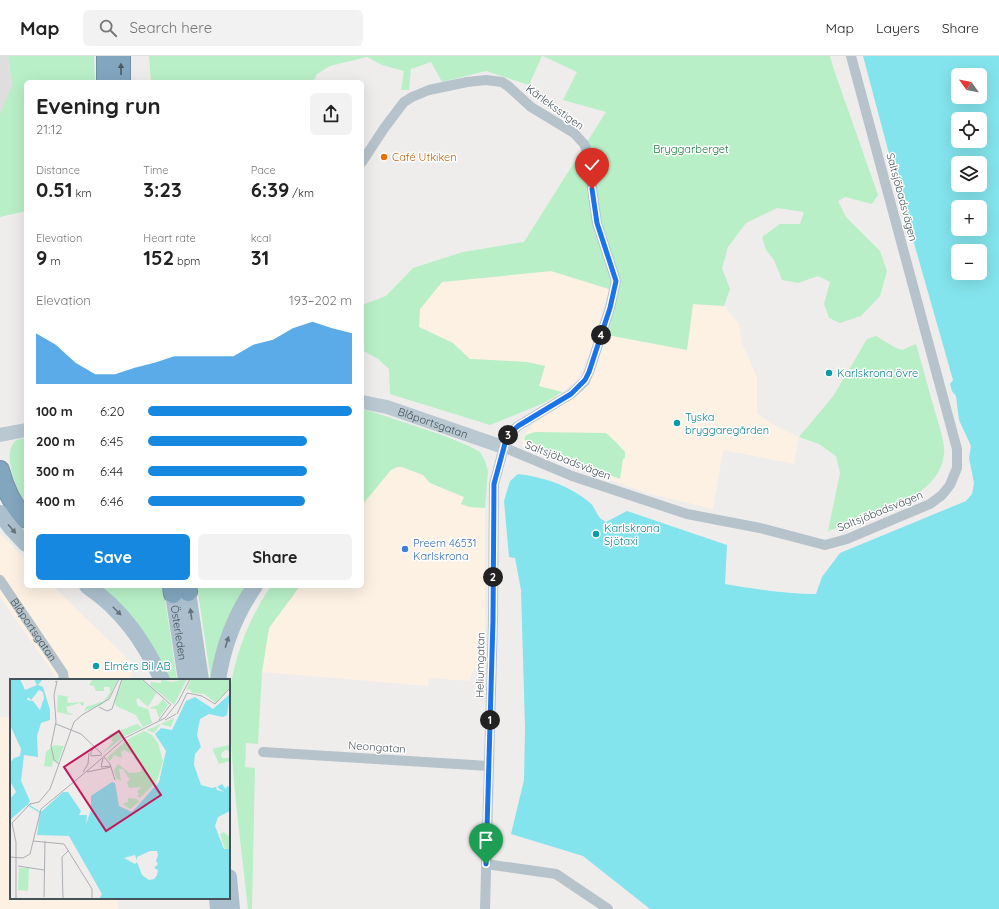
<!DOCTYPE html>
<meta charset="utf-8">
<style>
:root{--surface:#fff;--page:#f2f2f2;--text:#222;--muted:#767676;--line:#e0e0e0;--accent:#1688df}
body{margin:0;font-family:Quicksand,sans-serif;background:var(--page);color:var(--text);height:100vh;display:flex;flex-direction:column;font-size:15px;white-space:nowrap}
*{box-sizing:border-box;margin:0}
p{font-size:13px;color:var(--muted)}
.icon{flex:none;width:22px;height:22px;fill:none;stroke:currentColor;stroke-width:2;stroke-linecap:round;stroke-linejoin:round}
.map{position:relative;flex:1;overflow:hidden}
.panel{position:absolute;left:24px;top:24px;width:340px;height:508px;display:flex;flex-direction:column;background:var(--surface);border-radius:6px;box-shadow:0 4px 16px #0002}
.panel>*{flex:none}
.needle{width:26px;rotate:303deg}
.buttons{position:absolute;left:951px;top:12px;display:grid;gap:8px}
.buttons a{display:grid;place-items:center;width:36px;height:36px;border-radius:6px;background:var(--surface);box-shadow:0 4px 16px #0002;font-size:20px}
.pin{position:absolute;display:grid;place-items:center;width:34px;height:34px;color:#fff;margin:-41px -17px;border-radius:50% 50% 50% 0;rotate:-45deg;box-shadow:0 0 4px #0007}
.pin .icon{rotate:45deg}
.km{position:absolute;width:20px;height:20px;margin:-10px;border-radius:50%;background:#222;color:#fff;font-size:11px;line-height:20px;text-align:center}
.round{display:grid;place-items:center;flex:none;width:42px;height:42px;border-radius:6px;background:var(--page)}
.headline{display:flex;align-items:center;justify-content:space-between;height:68px;padding:0 12px}
h1{font-size:22px;font-weight:700;line-height:30px}
.stats{display:grid;grid-template-columns:repeat(3,1fr);gap:6px;height:68px;padding:4px 12px}
.stats div{display:grid;align-content:center}
.stats b{font-size:20px;font-weight:700}
.stats small{font-size:11px;font-weight:400}
.stats p{font-size:11px}
.chart{height:112px;padding:8px 12px}
.chart p{display:flex;justify-content:space-between}
.chart svg{width:100%;height:72px;margin-top:4px;fill:var(--accent);opacity:.7}
.primary-button{display:flex;gap:8px;margin-top:auto;padding:8px 12px}
.primary-button a{flex:1;height:46px;border-radius:6px;background:var(--accent);color:#fff;font-size:16px;font-weight:700;line-height:46px;text-align:center}
.primary-button a+a{background:var(--page);color:var(--text)}
ul{padding:0 12px;list-style:none;font-size:13px}
li{display:grid;grid-template-columns:64px 48px 1fr;align-items:center;height:30px}
li i{height:10px;border-radius:5px;background:var(--accent)}
header{display:flex;align-items:center;gap:24px;box-sizing:border-box;height:56px;padding:0 20px;background:var(--surface);border-bottom:1px solid var(--line)}
header strong{font-size:19px}
nav{display:flex;gap:22px;margin-inline-start:auto;font-size:14px}
.search{width:280px;height:36px;background:var(--page);display:flex;align-items:center;gap:10px;box-sizing:border-box;padding:0 14px;border-radius:6px;color:var(--muted);font-size:15px}
.map>svg:first-child{display:block}
</style>
<header>
<strong>Map</strong>
<div class="search"><svg class="icon" aria-label="search" viewBox="0 0 24 24"><circle cx="10" cy="10" r="6"/><path d="M15 15l6 6"/></svg>Search here</div>
<nav><a>Map</a><a>Layers</a><a>Share</a></nav>
</header>
<div class="map">
<svg width="999" height="853" viewBox="0 0 999 853">
<rect width="100%" height="100%" fill="#efecec"/>
<path fill="#fcf1e3" d="M551,215L609,233L589,299L577,324L562,336L538,330L545,310L527,306L470,303L453,287L419,271L420,253L442,226Z
M693,248L724,250L739,268L742,287L757,321V357L774,369L799,381L794,408L723,394L713,453L647,437L619,427L526,392L523,389L522,385L524,380L536,364L587,328L595,315L607,279L687,293Z
M397,411H402L423,419L430,427L464,441L461,448L469,451L485,452V614L474,613L469,625L429,622L428,630L262,616L269,572L300,530H362V449L380,426L391,414Z
M0,478L26,504V530H53L133,608L130,624H58L0,541Z
M0,661H11V842H118V853H0Z"/>
<path fill="#e0ddde" d="M0,0H8L12,29L0,58Z"/>
<path fill="#b8efc6" d="M8,0H94L95,26H26V155L0,161V58L12,29Z
M149,0H542L529,29L486,15L442,26L431,6L411,13L409,34H401L404,15L382,9L367,1L330,10L317,18L313,26H151Z
M543,0H830L833,11L878,139L872,148L845,141L838,145L846,161L880,195L887,215L880,240L861,260L840,267L829,262L824,248L830,226L818,220L798,227L782,224L774,204L766,194L762,181L780,168H800L804,156L777,152L746,167L728,191L722,212L730,233L724,250L693,248L687,294L607,279L619,234L609,233L551,215L442,226L420,253L419,271L453,287L470,303L527,306L545,310L539,330L562,336L544,347L490,369L390,338L389,313L378,303L362,294V249L386,240L413,212L463,196L524,186L606,56L563,44L577,16Z
M876,280L896,292L902,294L916,288C923,312 929,335 936,359C939,370 945,386 944,398C940,444 865,462 828,475L840,417L836,400L819,388L799,381L834,339L867,283Z
M364,354L373,356L442,379L469,390L480,396L485,405L488,415L485,452L469,451L461,448L464,441L430,427L423,419L402,411H397L391,414L362,449V355Z
M535,376L606,377L616,386L625,396V402L623,403L620,423L527,386L524,383L526,379Z
M26,382V448C17,436 0,394 17,384C19,383 23,383 26,382Z
M96,530H163L177,624H169Z
M197,530H247L211,624Z
M271,530H300L269,572L262,616L258,688L246,687L245,711L255,712L252,853H248C242,797 234,740 231,683C231,665 228,646 231,628C237,593 251,559 271,530Z"/>
<path fill="#84e4ed" fill-rule="evenodd" d="M863,0H999V853H650L583,800L511,778L524,724L525,671L521,534L515,502L509,501L504,445L510,425L518,418C543,421 569,429 589,446C597,452 595,461 606,466L627,455L727,489L725,528C755,533 785,538 816,538L822,521L840,497L966,445L972,438L974,427L969,402L971,390L959,364L956,340L952,335L950,328L953,324L896,124ZM958,19H980V41H958ZM958,63H980V85H958ZM958,107H980V129H958ZM958,151H980V173H958ZM958,195H980V217H958Z"/>
<g fill="none" stroke-linecap="round" stroke-linejoin="round">
<defs>
<path id="highway" d="M121,0V26
M106,26V0
M0,414C5,433 12,449 26,463
M172,530L173,538
M187,530L188,536"/>
</defs>
<use href="#highway" stroke="#6e91a8" stroke-width="20"/>
<g stroke="#b7c3ca" stroke-width="10">
<path d="M362,106L385,71L404,46L412,41L429,34L467,26L486,24L502,26L508,30L531,51L574,77L584,88L589,99L591,114L592,133L597,167L616,225L610,252L589,316L585,325L571,338L518,370L507,380L494,428L493,564L485,853"/>
<path d="M503,391L572,420L687,458L760,472L825,489L847,483L930,448L942,439L950,429L957,412V393L851,0"/>
<path id="s1" d="M0,524L63,617L64,624"/>
<path d="M263,696L489,710"/>
<path d="M486,808L556,818L608,853"/>
</g>
<g stroke="#b9c8d1" stroke-width="14">
<path id="s2" d="M362,346L387,351L503,391"/>
<path d="M0,379L26,374"/>
</g>
<g stroke="#abc0cc" stroke-width="16">
<path d="M0,457L11,472L26,488"/>
<path d="M87,530C123,554 144,586 162,624"/>
<path d="M188,536L201,624"/>
<path id="s3" d="M173,538L186,624"/>
<path d="M218,624C223,591 236,557 255,530"/>
<path d="M229,821L232,853"/>
<path d="M217,842L218,853"/>
</g>
<use href="#highway" stroke="#82a6bd" stroke-width="18"/>
</g>
<defs><path id="oneway-solid" d="M-6-.8H1V-3.2L6.5 0L1 3.2V.8H-6Z"/></defs>
<use fill="#4a5a64" href="#oneway-solid" transform="translate(121 13) rotate(-91)"/>
<g fill="#63737c">
<use href="#oneway-solid" transform="translate(12 473) rotate(49)"/>
<use href="#oneway-solid" transform="translate(117 555) rotate(45)"/>
<use href="#oneway-solid" transform="translate(191 558) rotate(-98)"/>
<use href="#oneway-solid" transform="translate(227 586) rotate(-73)"/>
</g>
<g fill="none" stroke-linecap="round" stroke-linejoin="round">
<defs>
<path id="route" d="M486,808L493,564L494,428L507,380L518,370L571,338L585,324L589,316L610,252L616,225L597,167L592,133"/>
</defs>
<use href="#route" stroke="#fff" stroke-width="8"/>
<use href="#route" stroke="#1a73e8" stroke-width="5"/>
</g>
<circle fill="#e8710a" stroke="#fff" stroke-width="1.5" cx="384" cy="101" r="4"/>
<g fill="#0f9aa8" stroke="#fff" stroke-width="1.5">
<circle cx="829" cy="317" r="4"/>
<circle cx="677" cy="367" r="4"/>
<circle cx="596" cy="478" r="4"/>
<circle cx="96" cy="610" r="4"/>
</g>
<circle fill="#3f7fe0" stroke="#fff" stroke-width="1.5" cx="405" cy="493" r="4"/>
<g text-anchor="middle" dominant-baseline="central" stroke-width="3" stroke-linejoin="round" paint-order="stroke">
<g font-size="11" fill="#44525a" stroke="#fff">
<text transform="translate(555 51) rotate(36)">Kärleksstigen</text>
<text transform="translate(902 141) rotate(75)">Saltsjöbadsvägen</text>
<text stroke="none"><textPath href="#s2" startOffset="74">Blåportsgatan</textPath></text>
<text transform="translate(568 404) rotate(21)">Saltsjöbadsvägen</text>
<text transform="translate(880 455) rotate(-22)">Saltsjöbadsvägen</text>
<text stroke="none"><textPath href="#s1" startOffset="60">Blåportsgatan</textPath></text>
<text stroke="none"><textPath href="#s3" startOffset="39">Österleden</textPath></text>
<text transform="translate(480 609) rotate(-89)">Heliumgatan</text>
<text transform="translate(377 691) rotate(4)">Neongatan</text>
</g>
<g font-size="11" fill="#157b3b" stroke="#fff">
<text x="691" y="93">Bryggarberget</text>
</g>
<g font-size="11" fill="#c56008" stroke="#fff" text-anchor="start">
<text x="392" y="101">Café Utkiken</text>
</g>
<g font-size="11" fill="#0d838f" stroke="#fff" text-anchor="start">
<text x="837" y="317">Karlskrona övre</text>
<text x="685" y="361">Tyska<tspan x="685" dy="13">bryggaregården</tspan></text>
<text x="604" y="472">Karlskrona<tspan x="604" dy="13">Sjötaxi</tspan></text>
<text x="104" y="610">Elmérs Bil AB</text>
</g>
<g font-size="11" fill="#366cbe" stroke="#fff" text-anchor="start">
<text x="413" y="487">Preem 46531<tspan x="413" dy="13">Karlskrona</tspan></text>
</g>
</g>
<g transform="translate(10 623)">
<rect width="220" height="220" fill="#efecec"/>
<path d="M83,0H108L98,20L91,26L78,31L77,29V31L74,33L76,28L94,22L100,13V8H94V12H86L84,7L79,6ZM113,0H131L147,13L138,28L128,19L126,21L128,27L138,30L142,44L133,48L126,36L106,27L105,22ZM151,0L161,3L177,0L164,26L140,6L141,3L151,4ZM181,0H220V8L206,24L194,15L182,14L180,10L176,12ZM48,16L60,18L57,19L58,24L74,23V26L72,27L70,24L56,28L58,34L63,35L61,36L47,33ZM153,20L158,26L149,39L146,30L139,29L148,26ZM164,39L161,48L151,45L144,54L137,51ZM127,45L132,49L115,57L93,74L103,63L98,56ZM134,52L142,56L148,64L153,82L147,102L130,119L127,117L129,115L127,112L132,108L119,109L117,103L120,101L113,90H109L111,102L106,99L104,91L108,85L119,94L131,93L132,87L124,79V76L114,71L111,73L112,79L104,76L100,82L97,79L118,60ZM44,66L54,67L48,83L43,82L42,88L34,87L36,73ZM220,66V72L215,71L211,75L212,79H220V82L209,85L203,71L204,68L205,71V69ZM118,119L127,120L129,123L120,130L113,125L118,123ZM214,153L218,157L220,155V169L218,171L215,170L210,155ZM9,189H19L18,212L8,211Z" fill="#b8efc6"/>
<path d="M0,0H10L15,11L27,6L24,0H33L28,6L33,8L40,31V41L31,44L27,57L28,78L14,76L11,102L20,122L18,125L31,133L53,113H58L71,132L69,136H77L76,145L81,131V117L102,103L105,104L109,127L122,133L149,103L156,72L145,55L151,49L162,51L176,22L185,18L203,30L220,15L217,36L213,38L199,35L190,40L187,56L191,68L185,75L184,86L191,106L202,109L206,108L207,111L214,113L207,108L212,105L216,110L217,107L220,108V132L208,138L205,147L214,170H220V220H89L92,215L59,157L27,156L30,134L17,126L0,141V120L6,113L0,102V84L4,79L10,77L11,70L0,46ZM29,11L33,13L34,19L30,31L23,22L17,21L18,18L21,21ZM140,172H147L148,176L146,182L148,185L144,189L148,191L147,196L144,200L139,201L132,196L127,183L125,185L114,179L125,176L127,182V178Z" fill="#84e4ed" fill-rule="evenodd"/>
<path fill="none" stroke="#84e4ed" stroke-width="2" d="M93,207L103,206L165,220M89,209L97,204H107L136,210L220,216M109,209L121,220M90,211L98,207H105L125,220M91,213L103,207"/>
<path fill="none" stroke="#abaeb2" stroke-width="1" d="M132,0L160,25M45,3L47,2L44,16L46,43L41,67L44,81L49,85M89,28L97,32L102,30L112,0M167,35L177,14L192,17L205,25L220,9M149,41L161,25M155,41L166,35M46,45L71,55L92,75M84,68L81,73V77L92,76M94,78L100,85L105,101M93,79L91,88L101,87M83,87L115,59L155,39L168,23L180,0M73,93L78,85L79,74M77,93L101,88M20,125L29,123L40,110L64,43L72,36L99,20L109,0M23,162L54,165L82,210V220M0,178L13,179L20,175L31,130L83,87M6,179V220M6,179V163L2,144L21,124M8,187L34,191M34,218L35,162M53,220L52,178L58,172"/>
<path fill="#c2185b" fill-opacity="0.15" stroke="#c2185b" stroke-width="2" d="M109,52L151,116L96,152L54,88Z"/>
<rect width="220" height="220" fill="none" stroke="#44525a" stroke-width="2"/>
</g>
</svg>
<div class="buttons">
<a><svg class="needle" viewBox="-14 -14 28 28"><path d="M0-13l5 13h-10z" fill="#e53935"/><path d="M0 13l5-13h-10z" fill="#767676"/></svg></a>
<a><svg class="icon" aria-label="locate" viewBox="0 0 24 24"><circle cx="12" cy="12" r="6"/><path d="M12 2v4M12 18v4M2 12h4M18 12h4"/></svg></a>
<a><svg class="icon" aria-label="layers" viewBox="0 0 24 24"><path d="M12 4l9 5-9 5-9-5zM3 14l9 5 9-5"/></svg></a>
<a>+</a>
<a>−</a>
</div>
<div class="pin" style="left:486px;top:808px;background:#1e9e55"><svg class="icon" aria-label="arrive" viewBox="0 0 24 24"><path d="M6 21V4h12l-3 4 3 4H6"/></svg></div>
<div class="pin" style="left:592px;top:133px;background:#d93025"><svg class="icon" aria-label="check" viewBox="0 0 24 24"><path d="M5 12l5 5 9-10"/></svg></div>
<b class="km" style="left:490px;top:664px">1</b>
<b class="km" style="left:493px;top:521px">2</b>
<b class="km" style="left:508px;top:379px">3</b>
<b class="km" style="left:601px;top:279px">4</b>
<section class="panel">
<div class="headline"><div><h1>Evening run</h1><p>21:12</p></div><a class="round"><svg class="icon" aria-label="share" viewBox="0 0 24 24"><path d="M12 15V3M7 8l5-5 5 5M5 13v7h14v-7"/></svg></a></div>
<div class="stats">
<div><p>Distance</p><b>0.51<small> km</small></b></div>
<div><p>Time</p><b>3:23</b></div>
<div><p>Pace</p><b>6:39<small> /km</small></b></div>
</div>
<div class="stats">
<div><p>Elevation</p><b>9<small> m</small></b></div>
<div><p>Heart rate</p><b>152<small> bpm</small></b></div>
<div><p>kcal</p><b>31</b></div>
</div>
<div class="chart"><p><span>Elevation</span>193–202 m</p>
<svg viewBox="0 0 160 44" preserveAspectRatio="none"><path d="M0 44V13L10 20L20 31L30 38L40 38L50 34L60 31L70 27L80 27L90 27L100 27L110 20L120 17L130 10L140 6L150 10L160 13V44z"/></svg>
</div>
<ul>
<li><b>100 m</b>6:20<i style="width:100%"></i></li>
<li><b>200 m</b>6:45<i style="width:78%"></i></li>
<li><b>300 m</b>6:44<i style="width:78%"></i></li>
<li><b>400 m</b>6:46<i style="width:77%"></i></li>
</ul>
<div class="primary-button"><a>Save</a><a>Share</a></div>
</section>
</div>
